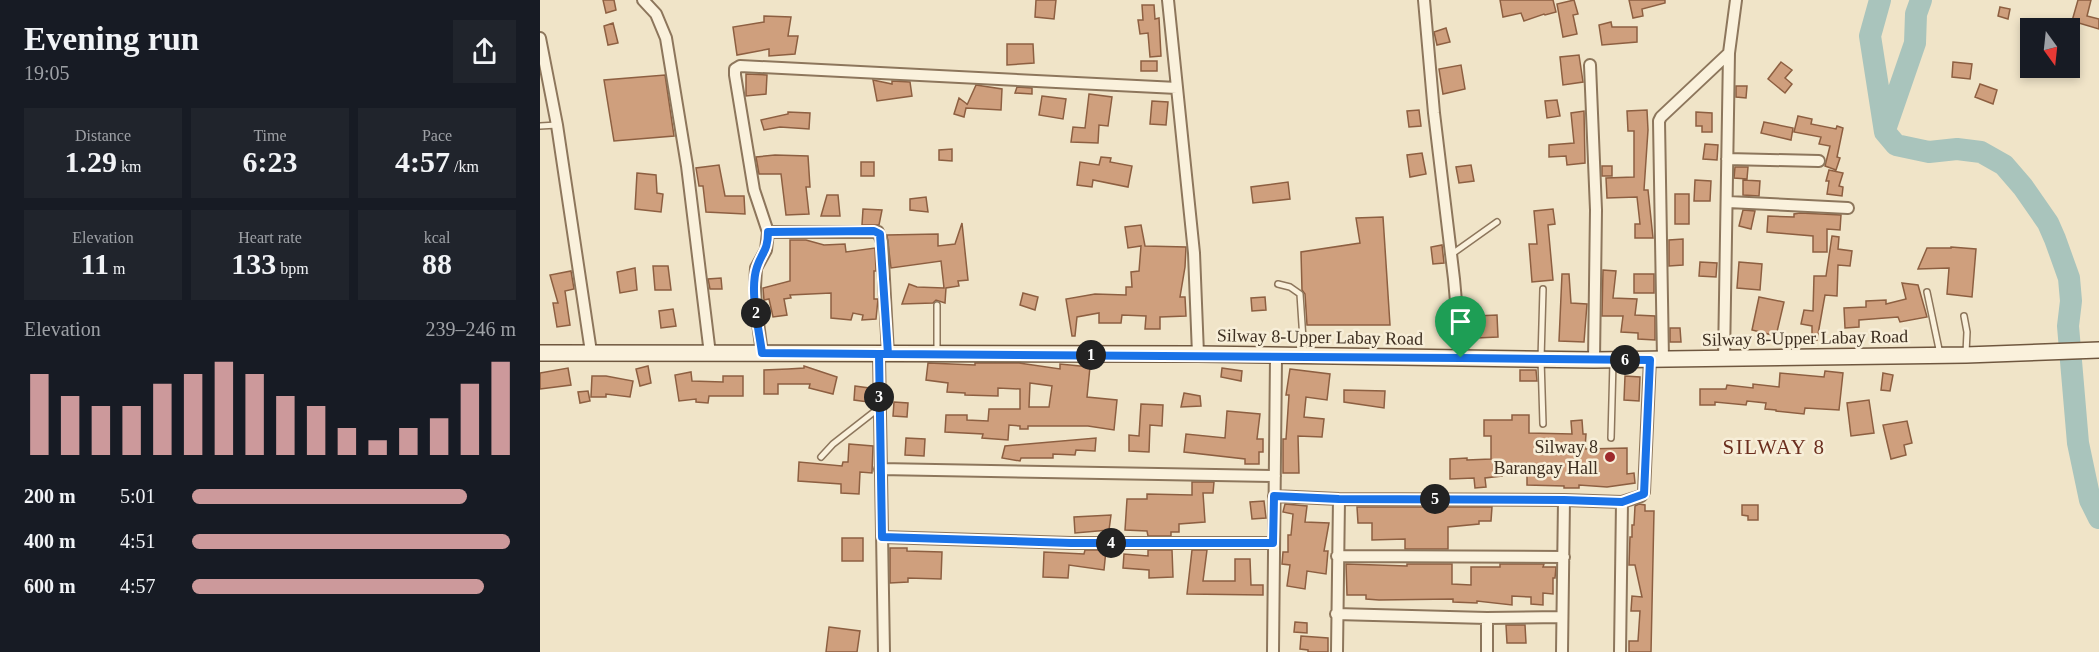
<!DOCTYPE html>
<meta charset="utf-8">
<style>
:root{--surface:#171b24;--page:#20242c;--text:#f1f3f6;--muted:#9ea1a6;--accent:#cc999b}
body{margin:0;font-family:Georgia,serif;background:var(--page);color:var(--text);height:100vh;display:flex;flex-direction:column;font-size:22px;white-space:nowrap}
*{box-sizing:border-box;margin:0}
p{font-size:20px;color:var(--muted)}
.icon{flex:none;width:33px;height:33px;fill:none;stroke:currentColor;stroke-width:2;stroke-linecap:round;stroke-linejoin:round}
.map{position:relative;flex:1;overflow:hidden}
.drawer{display:flex;flex-direction:column;background:var(--surface);width:540px}
.drawer>*{flex:none}
.needle{width:39px;rotate:165deg}
.fabs{position:absolute;left:1480px;top:18px;display:grid;gap:12px}
.fabs a{display:grid;place-items:center;width:60px;height:60px;border-radius:0px;background:var(--surface);box-shadow:0 3px 9px #0003;font-size:30px}
.pin{position:absolute;display:grid;place-items:center;width:51px;height:51px;color:#fff;margin:-62px -26px;border-radius:50% 50% 50% 0;rotate:-45deg;box-shadow:0 0 6px #0007}
.pin .icon{rotate:45deg}
.km{position:absolute;width:30px;height:30px;margin:-15px;border-radius:50%;background:#222;color:#fff;font-size:16px;line-height:30px;text-align:center}
.round{display:grid;place-items:center;flex:none;width:63px;height:63px;border-radius:0px;background:var(--page)}
.headline{display:flex;align-items:center;justify-content:space-between;height:102px;padding:0 24px}
h1{font-size:33px;font-weight:700;line-height:45px}
.metrics{display:grid;grid-template-columns:repeat(3,1fr);gap:9px;height:102px;padding:6px 24px}
.metrics div{display:grid;align-content:center;border-radius:0px;background:var(--page);text-align:center}
.metrics b{font-size:30px;font-weight:700}
.metrics small{font-size:16px;font-weight:400}
.metrics p{font-size:16px}
.chart{height:168px;padding:12px 24px}
.chart p{display:flex;justify-content:space-between}
.chart svg{width:100%;height:108px;margin-top:6px;stroke:var(--accent);stroke-width:6}
ul{padding:0 24px;list-style:none;font-size:20px}
li{display:grid;grid-template-columns:96px 72px 1fr;align-items:center;height:45px}
li i{height:15px;border-radius:8px;background:var(--accent)}
main{display:flex;flex:1;min-height:0}
.map>svg:first-child{display:block}
</style>
<main>
<section class="drawer">
<div class="headline"><div><h1>Evening run</h1><p>19:05</p></div><a class="round"><svg class="icon" aria-label="share" viewBox="0 0 24 24"><path d="M12 15V3M7 8l5-5 5 5M5 13v7h14v-7"/></svg></a></div>
<div class="metrics">
<div><p>Distance</p><b>1.29<small> km</small></b></div>
<div><p>Time</p><b>6:23</b></div>
<div><p>Pace</p><b>4:57<small> /km</small></b></div>
</div>
<div class="metrics">
<div><p>Elevation</p><b>11<small> m</small></b></div>
<div><p>Heart rate</p><b>133<small> bpm</small></b></div>
<div><p>kcal</p><b>88</b></div>
</div>
<div class="chart"><p><span>Elevation</span>239–246 m</p>
<svg viewBox="0 0 160 44" preserveAspectRatio="none"><path d="M5 44V11M15 44V20M25 44V24M35 44V24M45 44V15M55 44V11M65 44V6M75 44V11M85 44V20M95 44V24M105 44V33M115 44V38M125 44V33M135 44V29M145 44V15M155 44V6"/></svg>
</div>
<ul>
<li><b>200 m</b>5:01<i style="width:85%"></i></li>
<li><b>400 m</b>4:51<i style="width:98%"></i></li>
<li><b>600 m</b>4:57<i style="width:90%"></i></li>
</ul>
</section>
<div class="map">
<svg width="1559" height="652" viewBox="0 0 1559 652">
<rect width="100%" height="100%" fill="#f0e4c8"/>
<g fill="none" stroke-linecap="round" stroke-linejoin="round">
<path stroke="#a9c4bc" stroke-width="22" d="M1340,0L1330,36L1345,132L1356,145L1389,152L1417,149L1441,152L1464,165L1483,187L1508,223L1515,239L1529,278L1531,301L1528,326L1538,443L1550,500L1559,518
M1346,127L1375,43L1376,14L1381,0"/>
</g>
<path fill="#cf9f7d" stroke="#8d5f41" stroke-width="1.5" fill-rule="evenodd" d="M63,0H74L76,10L66,13Z
M496,0H516L514,19L495,17Z
M960,0H1013L1016,12L1005,15L1004,14L984,21L981,13L963,17Z
M1034,0L1038,14L1033,15L1037,34L1023,37L1017,4Z
M1089,0H1125V3L1102,9L1103,16L1093,18Z
M1538,0H1551L1547,16L1559,19V29L1532,21Z
M602,5H614L615,19L619,18L621,56L610,57L608,33L600,34L598,20H603Z
M1460,7L1470,9L1468,19L1458,16Z
M224,16L251,17L248,36H258L255,54L229,56V49L197,55L193,27L224,22Z
M1071,22L1072,27H1097V42L1062,45L1059,25Z
M73,23L78,43L68,45L64,26Z
M906,28L910,42L897,45L894,32Z
M467,44H493L494,63L467,65Z
M1039,55L1043,82L1023,85L1020,57Z
M601,61H617V71H601Z
M1241,62L1252,70L1245,78L1252,84L1245,93L1228,79Z
M1413,62L1432,64L1430,79L1412,77Z
M921,65L925,89L903,94L899,69Z
M206,74L227,75L226,94L206,96Z
M125,75L134,136L74,141L64,80Z
M333,80L352,84V81L370,82L372,96L337,101Z
M1440,84L1457,90L1453,104L1435,97Z
M436,85L462,89L461,110L426,108L424,117L414,114L419,98L427,104V105Z
M1196,86H1207L1206,98L1196,97Z
M477,87L492,88V94L475,93Z
M549,94L572,97L568,126L559,125L558,143L531,142L533,127L545,128Z
M502,96L526,99L523,119L499,115Z
M1017,100L1020,116L1007,118L1005,101Z
M612,101L628,102L626,125L610,124Z
M879,110L881,126L869,127L867,111Z
M1107,110L1108,130L1104,190H1108L1113,238H1095V224H1100L1097,197L1067,198L1066,178L1094,177V131H1088L1087,111Z
M1044,111L1045,163L1027,165L1026,156L1009,157V145L1034,143L1031,113Z
M248,112L270,113L269,129L240,127L224,130L221,120L248,114Z
M1156,112L1172,113V132H1162V126H1156Z
M1258,116L1272,119L1271,124L1296,129L1297,126L1303,128L1297,157L1300,158L1296,170L1285,166L1290,146L1279,144L1281,137L1254,132Z
M1224,122L1253,128L1251,140L1221,133Z
M1165,144L1178,145L1177,160L1163,159Z
M412,149V161L399,160V150Z
M882,153L886,174L870,177L867,155Z
M235,155L268,156L270,187H266L269,214L246,215L241,174H219L216,157Z
M561,157L571,158L570,162L592,166L588,187L553,180L552,187L537,185L540,162L559,165Z
M321,162H334V176H321Z
M179,165L185,196H204L205,214L166,212L163,186H159L156,168Z
M931,165L934,181L919,183L916,167Z
M1062,166H1072V176H1062Z
M1195,167H1208L1207,179L1194,178Z
M1289,170L1303,173L1299,186L1303,187L1302,196L1287,194L1289,181H1286Z
M97,173L116,175L117,193L123,194L121,212L95,209Z
M1155,180L1171,181L1170,201H1154Z
M1203,180L1220,181L1219,196L1203,195Z
M748,182L750,199L713,203L711,187Z
M1135,194H1149V224H1135Z
M287,195H298L300,216H281Z
M386,197L388,212L370,210V199Z
M323,209L342,210L339,225H322Z
M1013,209L1015,224L1008,225L1013,280L992,282L989,244H997L994,211Z
M1203,210L1215,211L1211,229L1199,226Z
M1260,213L1301,215L1300,230L1287,229V252H1273V236L1227,232L1228,216L1254,217V214Z
M843,217L850,325H767L765,294L762,290L761,252L820,243L816,218Z
M422,223L428,280L418,281L419,286L406,288L405,303L396,300L393,303L362,304L369,284L377,287L404,288L401,261L351,268L347,235L398,234V246L415,244Z
M601,225L605,246L646,247L645,267L640,297H645L646,316L620,317V329H605L606,316L582,315L581,323H559V313L537,317L535,336H532L526,299L555,294L586,295V287H592L591,272L599,271L601,246L588,248L585,227Z
M1292,236L1299,237L1298,249L1312,251L1310,266L1298,265L1297,296L1285,295L1277,340L1272,339V326L1261,324L1264,310L1273,311L1274,276H1286Z
M1143,239V265L1129,266V240Z
M250,240H266L284,245L305,244L306,252L335,248L336,271H334V299H338L336,319L322,320L323,315L313,313L311,320L291,318V293L250,295L251,298L244,299L247,315L233,317L229,299L224,300L223,288L250,281Z
M902,245L904,263L893,264L891,247Z
M1411,247L1436,249L1432,297L1407,294L1409,268L1378,269L1387,248H1411Z
M1160,262L1177,263L1176,277L1159,276Z
M1199,262L1222,264L1220,290L1197,288Z
M113,266H128L131,290H115Z
M95,268L97,290L80,293L77,272Z
M1063,270L1076,271L1073,298L1097,299L1095,315L1115,316V340L1098,339V333L1081,332L1083,316H1062Z
M31,271L34,289L25,291L30,325L17,327L13,303H18L10,275Z
M1022,274H1029L1031,303L1047,304L1044,342L1019,341Z
M1094,274H1114V293H1094Z
M181,278L182,289H170L168,279Z
M1362,283L1378,285L1387,317L1360,322L1358,317L1319,320V327L1305,328L1304,308L1326,307V301L1346,300V304L1366,299Z
M483,293L498,297L495,310L480,305Z
M725,297L726,310L712,311L711,298Z
M1219,297L1244,302L1236,336L1212,330Z
M133,309L136,326L121,328L119,311Z
M957,315L958,337L936,338L935,316Z
M1130,328H1140L1141,342H1130Z
M388,363L435,365V363H479L520,369V364L550,367L547,397L577,400L574,430L548,426H488V429H480V426L469,425L468,440L442,438L443,434L405,432L406,415H427V420L448,421L449,409H480V389L458,388V396L425,395V393L407,392L408,383L386,380ZM490,383L512,386L509,407H489Z
M108,366L111,383L100,386L96,369Z
M264,366L297,377L293,394L269,388L270,384H238V394H224V370L248,369L264,368Z
M28,368L31,385L0,389V373Z
M682,368L702,371L701,381L681,377Z
M750,369L790,374L787,400L766,397L764,417L784,419L782,437L758,436L759,473H743V439H746L749,395H746Z
M980,370H996L997,381H980Z
M1285,371L1303,373L1299,410L1265,408L1264,414L1236,411V410L1225,409L1226,403L1207,401L1206,405L1175,402V405H1160V389H1186L1187,385L1213,388V384L1239,387L1240,373L1284,377Z
M151,372L152,381L183,382V376H203V396H169L168,403L156,402V399L139,401L135,375Z
M1343,373L1353,375L1350,391L1341,390Z
M52,376H66L93,381L90,397L66,394V397H51Z
M1085,376L1100,377L1099,401L1084,400Z
M315,386L329,388L328,402L314,400Z
M804,390L845,391L844,408L804,402Z
M48,391L50,401L40,403L38,392Z
M644,393L660,396L661,406L641,407Z
M1329,400L1334,433L1311,436L1307,403Z
M354,402L368,403L367,417L353,416Z
M601,404L623,405L622,426L610,425L609,452L589,451V435L599,436Z
M687,411L720,414L717,439H723V452H719V464H705V459L644,452L646,434L685,438Z
M972,415H989V433L1032,434L1031,421L1042,420L1043,434H1046L1045,449L1087,448V474L1094,473L1095,483L1067,487L1039,485V488H1024V486L987,485V475L962,474V476L945,478L946,487L935,488L934,478L910,479V459L927,458V460L951,459V436H944V420H972Z
M1367,421L1372,443L1364,445L1366,455L1351,459L1343,425Z
M366,438L385,439L384,456L365,455Z
M556,438L555,451L536,450L535,455L513,454V458H481L480,461L462,458L465,446Z
M309,444L333,446L332,473L320,472L319,494L301,493V484L258,481L259,462L302,466L303,462H308Z
M652,482H674L673,493H663L665,522L639,524V532H631V536H608L607,531L585,530L587,499H607V494L652,495Z
M724,501L726,518L712,519L710,502Z
M745,504L767,506L765,522L789,523L784,551H788L786,574L767,571L765,589L747,586L750,565L742,564L743,552H748V535H751L753,514L743,512Z
M1099,504L1105,505V511H1114L1111,652H1089V641H1098L1100,611H1091L1092,596L1102,597L1095,565H1089L1090,537H1092V525H1094L1095,506Z
M1202,505H1218V520H1208V516L1202,515Z
M817,507H952L951,521H939V524L908,527V549H865V539L832,540V523H818Z
M571,515L569,530L535,533L534,517Z
M302,538H323V561H302Z
M350,548H367V551L402,552L401,579L368,578V582L350,583Z
M545,550H566L564,570L529,565L528,578L503,577L504,552L544,554Z
M608,550H632L633,577L609,578V570L583,568L584,554L608,556Z
M652,550H667L663,581H695V559H710L711,585H723V595L647,594Z
M806,564L867,566V564H912V584L931,585V567H960V564H1004L1003,567H1016L1015,578H1013V594L1003,593V605L991,604V597L972,596V605L937,601V603L913,602V599L839,600L826,599V595H807Z
M755,622L767,623V633L754,632Z
M966,625H985L986,643H967Z
M289,627L320,631L317,652H286Z
M761,636L788,638V652H768V650L760,649Z"/>
<g fill="none" stroke-linecap="round" stroke-linejoin="round">
<defs>
<path id="service" d="M0,126L17,125
M912,254L957,222
M738,284L750,287L760,294L764,355
M1387,292L1400,354
M397,305V351
M1424,316L1427,332L1426,353
M1003,424L1001,359L1003,289
M1071,438L1073,362
M281,457L293,444L339,408"/>
<path id="minor" d="M103,0L116,14L126,38L147,166L170,354
M628,0L654,253L658,354
M884,0L894,113L914,279L921,358
M0,38L17,125L51,352
M1050,65L1056,210L1054,360
M1187,159L1279,161
M1188,202L1308,208
M228,232H338L342,242L348,354
M222,353L216,308L215,287L216,268L226,250L228,232L214,190L195,75V69L200,66L637,88
M339,354L344,652
M1123,359L1119,121L1121,117L1189,53
M1184,359L1189,53L1196,0
M340,469L735,476
M734,496L799,499L1024,500L1082,502L1101,496L1104,492L1110,359
M342,537L531,543H733
M797,556L1024,557
M796,614L947,618L1022,617
M947,618V652
M733,652L736,357
M797,652L799,499
M1022,652L1024,500
M1080,652L1082,502"/>
<path id="secondary" d="M0,353L658,354L1054,360L1426,355L1559,350"/>
</defs>
<use href="#service" stroke="#8d765c" stroke-width="8"/>
<use href="#minor" stroke="#8d765c" stroke-width="14"/>
<use href="#secondary" stroke="#6f573f" stroke-width="18"/>
<use href="#service" stroke="#faf1dc" stroke-width="5"/>
<use href="#minor" stroke="#faf1dc" stroke-width="10"/>
<use href="#secondary" stroke="#faf1dc" stroke-width="15"/>
</g>
<g fill="none" stroke-linecap="round" stroke-linejoin="round">
<defs>
<path id="route" d="M921,358C730,355 539,354 348,354H339L222,353C219,329 209,290 217,267C222,252 228,251 228,232L334,231L340,234L348,354H339L342,537L531,543H733L734,496L799,499L1024,500L1082,502L1104,494L1110,360L921,358"/>
</defs>
<use href="#route" stroke="#fff" stroke-width="12"/>
<use href="#route" stroke="#1a73e8" stroke-width="8"/>
</g>
<circle fill="#9e2a2b" stroke="#f7eed8" stroke-width="2" cx="1070" cy="457" r="6"/>
<g text-anchor="middle" dominant-baseline="central" stroke-width="5" stroke-linejoin="round" paint-order="stroke">
<g font-size="18" fill="#3d2e20" stroke="#f7eed8">
<text transform="translate(780 337) rotate(1)">Silway 8-Upper Labay Road</text>
<text transform="translate(1265 338) rotate(-1)">Silway 8-Upper Labay Road</text>
</g>
<g font-size="18" fill="#3d2e20" stroke="#f7eed8" text-anchor="end">
<text x="1058" y="447">Silway 8<tspan x="1058" dy="21">Barangay Hall</tspan></text>
</g>
<g font-size="21" letter-spacing="1.5" fill="#6b2e1e" stroke="#f7eed8">
<text x="1234" y="447">SILWAY 8</text>
</g>
</g>
</svg>
<div class="fabs">
<a><svg class="needle" viewBox="-14 -14 28 28"><path d="M0-13l5 13h-10z" fill="#e53935"/><path d="M0 13l5-13h-10z" fill="#9ea1a6"/></svg></a>
</div>
<div class="pin" style="left:921px;top:358px;background:#1e9e55"><svg class="icon" aria-label="arrive" viewBox="0 0 24 24"><path d="M6 21V4h12l-3 4 3 4H6"/></svg></div>
<b class="km" style="left:551px;top:355px">1</b>
<b class="km" style="left:216px;top:313px">2</b>
<b class="km" style="left:339px;top:397px">3</b>
<b class="km" style="left:571px;top:543px">4</b>
<b class="km" style="left:895px;top:499px">5</b>
<b class="km" style="left:1085px;top:360px">6</b>
</div>
</main>
